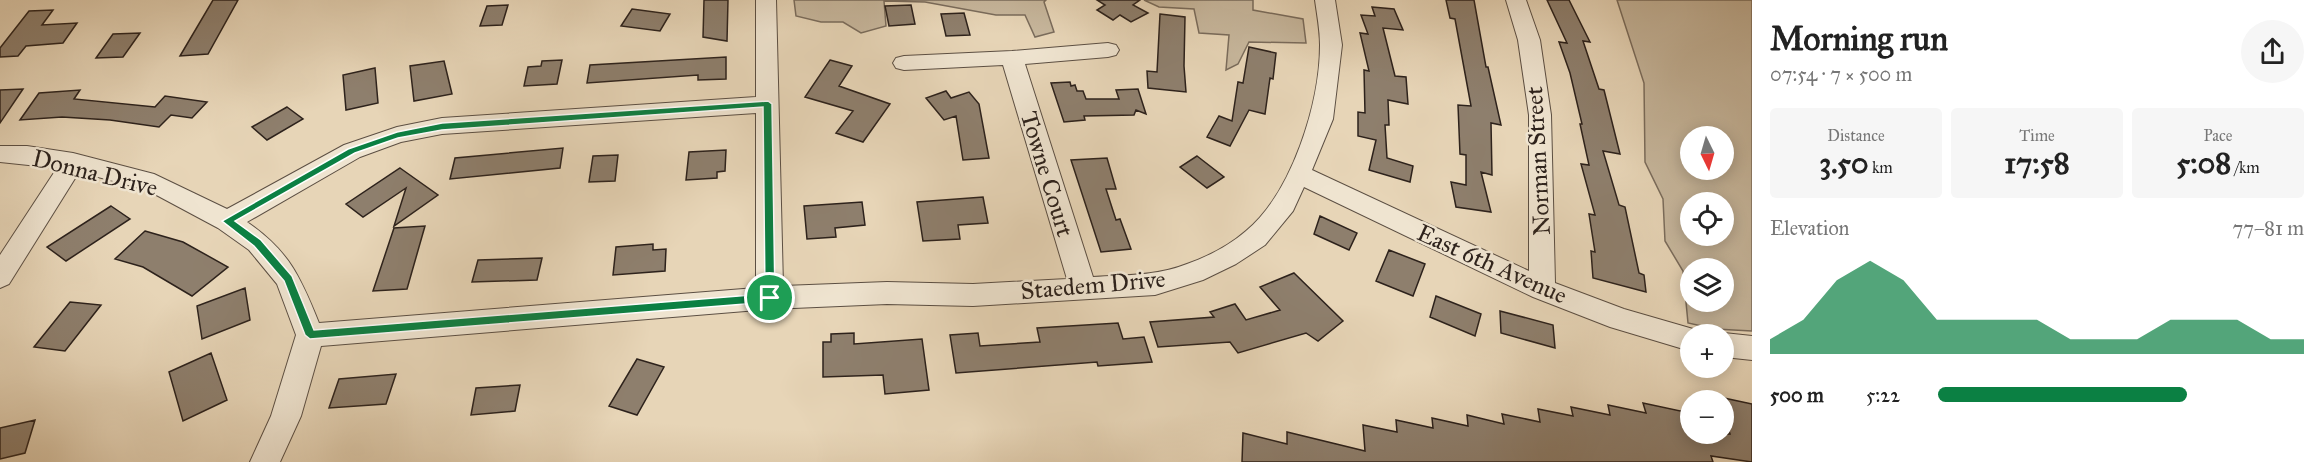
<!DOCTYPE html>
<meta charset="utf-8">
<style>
:root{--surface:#fff;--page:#f6f6f6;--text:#222;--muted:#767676;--accent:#0b8043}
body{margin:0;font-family:"IM FELL Great Primer",serif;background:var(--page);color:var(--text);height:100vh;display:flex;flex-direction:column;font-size:22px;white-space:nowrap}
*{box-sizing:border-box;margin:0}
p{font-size:20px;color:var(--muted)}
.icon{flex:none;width:33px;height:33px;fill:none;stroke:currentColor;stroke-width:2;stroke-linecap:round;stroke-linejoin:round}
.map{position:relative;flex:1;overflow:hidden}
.panel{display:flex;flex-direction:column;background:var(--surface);width:570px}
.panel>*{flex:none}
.needle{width:39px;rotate:175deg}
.fabs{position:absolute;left:1680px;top:126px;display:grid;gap:12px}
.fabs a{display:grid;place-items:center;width:54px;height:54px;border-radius:50%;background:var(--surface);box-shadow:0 3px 15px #0003;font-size:30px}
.pin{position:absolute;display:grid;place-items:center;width:51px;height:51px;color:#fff;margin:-26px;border:3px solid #fff;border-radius:50%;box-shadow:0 2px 6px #0007}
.round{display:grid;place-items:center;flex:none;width:63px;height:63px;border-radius:32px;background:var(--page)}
.overview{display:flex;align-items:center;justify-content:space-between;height:102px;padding:0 18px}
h1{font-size:33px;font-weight:800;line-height:45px}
.metrics{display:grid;grid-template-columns:repeat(3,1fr);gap:9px;height:102px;padding:6px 18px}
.metrics div{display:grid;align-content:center;border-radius:6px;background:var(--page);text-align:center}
.metrics b{font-size:30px;font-weight:800}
.metrics small{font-size:16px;font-weight:400}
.metrics p{font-size:16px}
.chart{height:168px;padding:12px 18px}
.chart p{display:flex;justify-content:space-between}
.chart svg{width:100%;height:108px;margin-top:6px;fill:var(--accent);opacity:.7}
ul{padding:0 18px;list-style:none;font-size:20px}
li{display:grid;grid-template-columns:96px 72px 1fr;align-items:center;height:45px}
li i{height:15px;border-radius:8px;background:var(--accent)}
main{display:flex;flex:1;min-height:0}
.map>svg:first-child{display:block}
</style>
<main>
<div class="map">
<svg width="1752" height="462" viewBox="0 0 1752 462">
<rect width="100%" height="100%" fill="#e7d5b7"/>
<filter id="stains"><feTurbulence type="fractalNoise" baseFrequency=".00333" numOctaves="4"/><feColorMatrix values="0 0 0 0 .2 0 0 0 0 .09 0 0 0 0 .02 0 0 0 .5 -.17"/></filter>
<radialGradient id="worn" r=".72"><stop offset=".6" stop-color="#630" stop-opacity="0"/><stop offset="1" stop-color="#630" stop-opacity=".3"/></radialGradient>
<path fill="#c7b79d" stroke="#7a6c5c" stroke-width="1.5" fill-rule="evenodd" d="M794,0H1046L1044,2L1054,32L1035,37L1025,15H996L925,2L884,1L886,26L861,33L843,22H821L796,16Z
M1144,0H1253V10L1303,19L1306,43L1249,42L1238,64L1226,70L1229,35L1199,33L1194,9L1159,7Z
M1617,0H1752V331L1715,329L1688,323L1683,271L1665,241L1663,199L1645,162L1644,83ZM1724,136V170H1690V136ZM1724,202V236H1690V202ZM1690,268H1724V302H1690Z"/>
<path fill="#8e7f6d" stroke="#2d221c" stroke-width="1.5" d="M213,0H238L208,54L180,56Z
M704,0H728L727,41L703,37Z
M1097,0H1140L1133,5L1148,13L1131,22L1120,15L1113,20L1097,10L1105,5Z
M1446,0H1474L1486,67H1488L1501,125L1491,123L1492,175L1481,172L1491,212L1456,207L1451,182L1466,185V155L1460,154L1458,105L1471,106L1455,19L1450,18Z
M1547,0H1569L1590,42L1583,41L1599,89L1604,90L1620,154L1603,151L1619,205L1625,207L1639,273L1644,275L1646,292L1593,278L1591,251L1595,252L1589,214L1595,215L1581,164L1589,165L1580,124H1582L1570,73L1559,42L1567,43Z
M508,5L502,25L480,26L487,6Z
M911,5L915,24L889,26L885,6Z
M1372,7L1394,9L1403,30L1383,28L1395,76L1406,77L1408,104L1388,100L1389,125H1385L1387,158L1413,166L1410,182L1369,170L1376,140L1358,136V112L1365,113L1364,70L1369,71L1360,33L1368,34L1361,15L1375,16Z
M632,9L670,14L660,31L621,26Z
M53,10L42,25L77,23L63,43L26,46L18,56L0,57V48L29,11Z
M964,13L970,35L946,36L941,14Z
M1160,14L1185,17L1184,66L1186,92L1148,88L1147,71L1157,72Z
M140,33L123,57L96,58L113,34Z
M1249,47L1276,53L1273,79L1270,78L1265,114L1249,110L1230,146L1207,137L1219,116L1232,121L1238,82L1243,83Z
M726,57V79L698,80V75L587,83L590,65Z
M562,60L557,84L524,86L528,67L541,66L542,61Z
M830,60L852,66L839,86L890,104L863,142L836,133L853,111L805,97Z
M444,61L452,94L414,101L410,66Z
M375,68L378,103L346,110L343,75Z
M1070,82L1071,86L1075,85L1077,91H1083L1086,99H1119L1116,90L1138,89L1146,114L1136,110L1134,115L1084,116L1085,120L1064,122L1051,83Z
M23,89L0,123V90Z
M80,90L74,99L155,107L165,96L207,102L192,118L171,115L159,127L110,120L62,117L20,120L39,93Z
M946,91L951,98L969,92L979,104L989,158L963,160L956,116L944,120L926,98Z
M287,107L303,119L267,140L252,127Z
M563,148L560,168L450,179L455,158Z
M726,150L725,171L717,172V178L686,180L689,152Z
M618,155L615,181L589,182L593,156Z
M1197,156L1224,177L1207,188L1180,167Z
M1107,158L1116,189H1106L1116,220L1120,219L1131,249L1101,252L1071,160Z
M400,168L438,195L394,226L406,188L363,217L346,204Z
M983,197L988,223L958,225L960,239L923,241L917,202Z
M862,202L865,225L835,228L836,237L807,239L804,206Z
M111,206L130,219L66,261L47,247Z
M1320,216L1357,233L1349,250L1314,234Z
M425,226L407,289L373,291L394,228Z
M145,231L183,242L228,267L192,296L143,267L115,259Z
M653,244V250L666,249L665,271L613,275L616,247Z
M1389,250L1425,264L1413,296L1376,281Z
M542,258L537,280L472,282L478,260Z
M1294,273L1343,321L1318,341L1306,333L1238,353L1230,342L1158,347L1150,322L1214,317L1210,312L1235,304L1246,320L1280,310L1260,287Z
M245,288L250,320L202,339L197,306Z
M1436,296L1481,314L1475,336L1430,317Z
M70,302L101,305L65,351L34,347Z
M1500,311L1553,325L1555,348L1501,333Z
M1118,323L1123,339L1144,337L1152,362L1098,366L1097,362L956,373L950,335L978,333L980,346L1040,342L1037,328Z
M854,333V344L922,339L929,390L885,394L883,375L823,377V342H831V334Z
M211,353L227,400L183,421L169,372Z
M637,359L664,367L637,415L609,406Z
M396,374L386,404L329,408L339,379Z
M520,385L515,411L471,415L476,388Z
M1724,398L1752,404V462L1711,456L1713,462H1242L1243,433L1287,444V432L1365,451L1363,425L1397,432L1396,420L1433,428L1432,418L1468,426L1467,415L1504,424L1502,414L1540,422L1538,409L1573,416L1571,407L1610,415L1608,405L1646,413L1643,403L1690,413V434H1730L1724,415Z
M35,420L25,453L0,459V428Z"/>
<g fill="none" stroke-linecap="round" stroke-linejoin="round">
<defs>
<path id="minor" d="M756,0H776L783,286L887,282L973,284L1067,279L1003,65L904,70L896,68L893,63L896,58L904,56L1012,51L1108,43L1116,45L1119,50L1116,55L1108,57L1025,64L1093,277C1124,275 1157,276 1187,264C1207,257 1230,245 1246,231C1292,193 1320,103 1320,45C1320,30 1317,15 1315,0H1335L1342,45L1333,119L1312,170L1529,271V115L1518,40L1506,0H1526L1540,40L1551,115L1555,283L1624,309L1700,331L1702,334H1690V351L1610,327L1533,297L1304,187L1293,211L1265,245L1236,264L1203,280L1155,295L973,306L887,304L770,309L321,346L301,416L280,462H250L271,416L296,335L277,284L249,250L218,228L147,190L79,172L9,284L0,288V255L57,168L0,162V146H27L73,153L154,174L227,209L344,145L397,127L442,118L756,97ZM756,113V288L319,323C300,276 289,251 247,222L360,157L401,142L442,134Z
M1724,333L1752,336V360L1724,357V334H1720Z"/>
</defs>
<use href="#minor" stroke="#5c4f43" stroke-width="2"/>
<use href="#minor" fill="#efe4d0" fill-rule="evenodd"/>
</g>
<path fill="#0b8043" stroke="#fff" stroke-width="1.5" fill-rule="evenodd" d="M768,101L772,104L775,298L770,302L310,339L305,335L284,281L254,246L222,221L348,149L397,132L442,123ZM763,107L765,294L314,330L292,276L261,240L235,221L355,153L398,138L442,130Z"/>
<g text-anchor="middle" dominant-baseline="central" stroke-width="5" stroke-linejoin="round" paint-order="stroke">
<g font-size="24" fill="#2d221c" stroke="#efe4d0">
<text transform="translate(1538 161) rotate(-93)">Norman Street</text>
<text transform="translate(95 173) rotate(14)">Donna Drive</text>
<text transform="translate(1047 174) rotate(73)">Towne Court</text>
<text transform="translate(1492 264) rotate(24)">East 6th Avenue</text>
<text transform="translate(1093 285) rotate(-5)">Staedem Drive</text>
</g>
</g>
<rect width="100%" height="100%" filter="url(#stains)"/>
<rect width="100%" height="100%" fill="url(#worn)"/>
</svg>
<div class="fabs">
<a><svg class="needle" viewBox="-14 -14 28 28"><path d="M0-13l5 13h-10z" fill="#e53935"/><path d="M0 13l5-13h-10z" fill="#767676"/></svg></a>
<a><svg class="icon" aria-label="locate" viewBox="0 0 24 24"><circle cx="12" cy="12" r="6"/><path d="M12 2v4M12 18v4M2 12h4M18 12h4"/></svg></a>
<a><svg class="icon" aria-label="layers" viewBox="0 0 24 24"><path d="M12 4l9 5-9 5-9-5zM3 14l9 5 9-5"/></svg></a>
<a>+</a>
<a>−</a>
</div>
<div class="pin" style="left:770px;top:298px;background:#1e9e55"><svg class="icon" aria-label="arrive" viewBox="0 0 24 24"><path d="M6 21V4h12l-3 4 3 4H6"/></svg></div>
</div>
<section class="panel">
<div class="overview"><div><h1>Morning run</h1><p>07:54 · 7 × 500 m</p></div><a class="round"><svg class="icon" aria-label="share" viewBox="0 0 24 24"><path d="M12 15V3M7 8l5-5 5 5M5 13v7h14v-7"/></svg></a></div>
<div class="metrics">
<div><p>Distance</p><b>3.50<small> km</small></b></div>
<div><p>Time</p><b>17:58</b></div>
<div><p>Pace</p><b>5:08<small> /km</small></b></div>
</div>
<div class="chart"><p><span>Elevation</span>77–81 m</p>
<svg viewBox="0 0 160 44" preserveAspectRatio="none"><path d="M0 44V38L10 30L20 14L30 6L40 14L50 30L60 30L70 30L80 30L90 38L100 38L110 38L120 30L130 30L140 30L150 38L160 38V44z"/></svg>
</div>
<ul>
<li><b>500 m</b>5:22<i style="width:68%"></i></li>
</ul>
</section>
</main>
